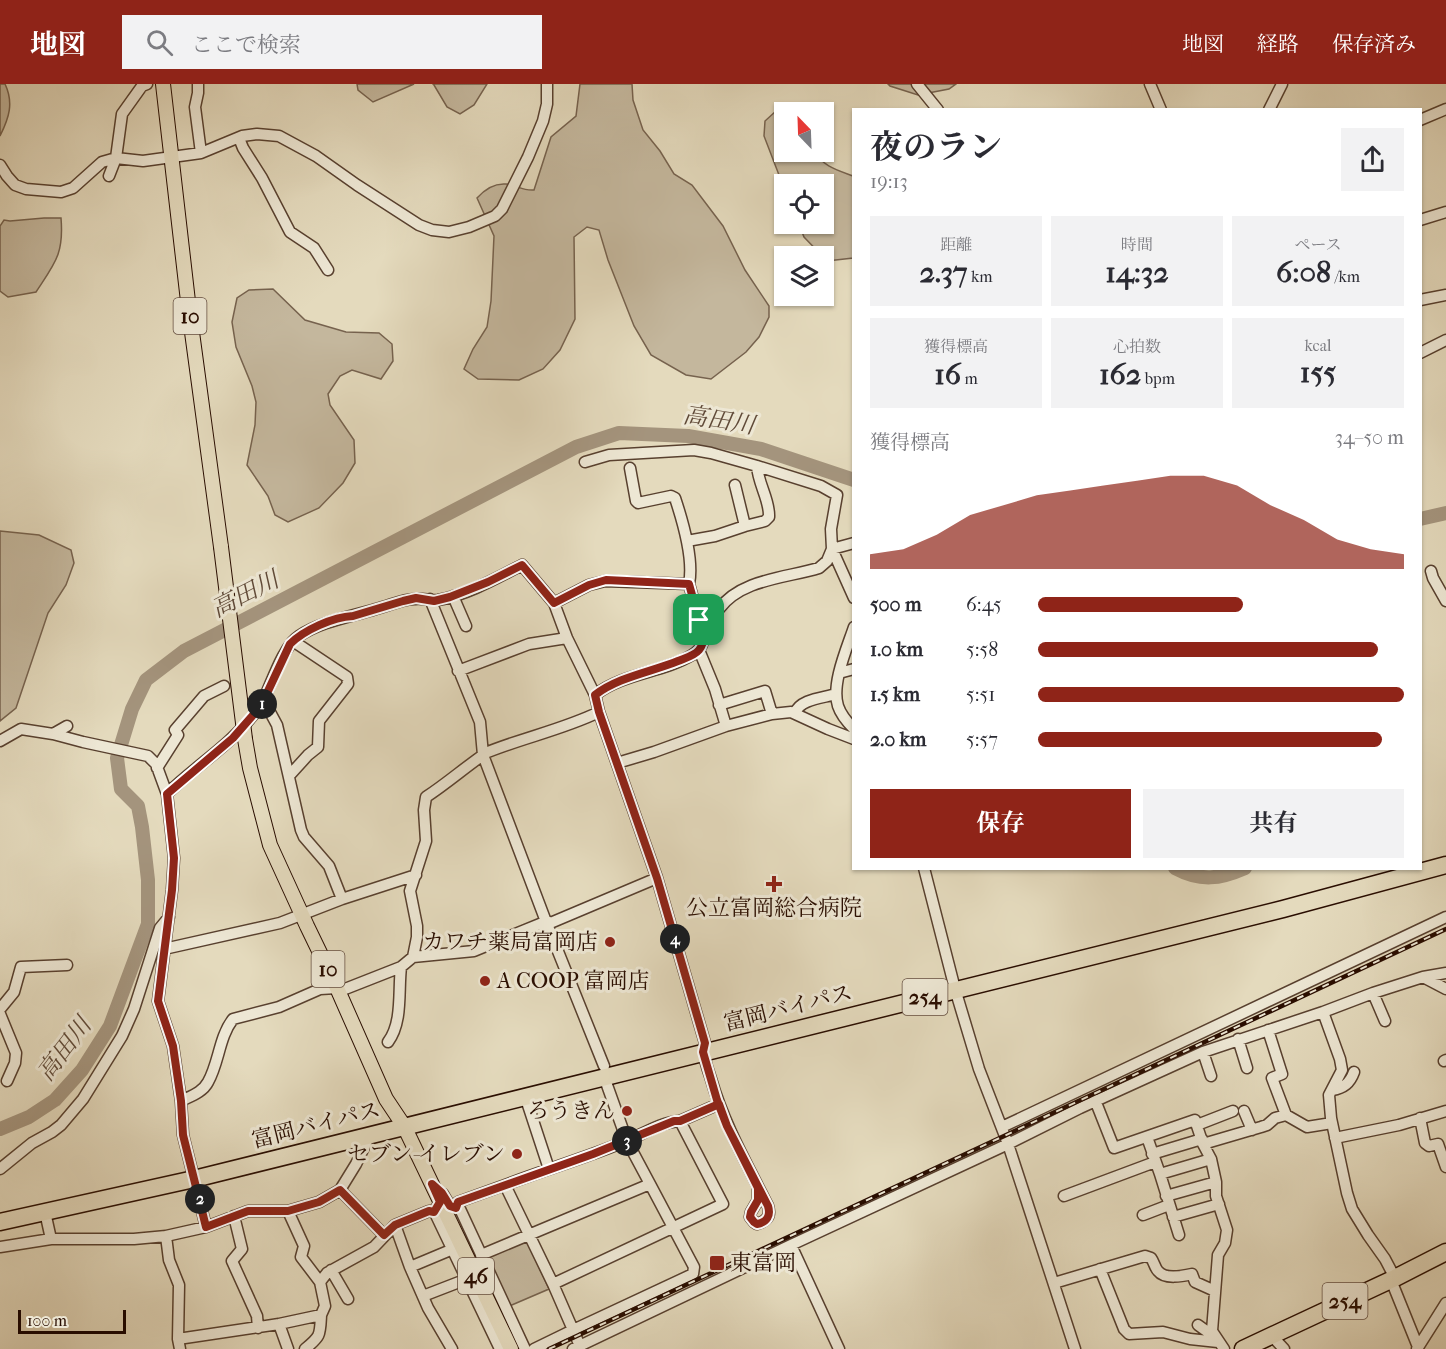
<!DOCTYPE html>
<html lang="ja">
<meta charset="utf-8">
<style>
:root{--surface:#fff;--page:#f2f2f3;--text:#2b2b33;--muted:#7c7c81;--accent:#8f2418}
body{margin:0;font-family:"IM FELL French Canon","Noto Serif JP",serif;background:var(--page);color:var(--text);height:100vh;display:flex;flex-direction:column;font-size:22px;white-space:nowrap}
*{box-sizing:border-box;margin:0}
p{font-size:20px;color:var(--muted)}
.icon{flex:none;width:33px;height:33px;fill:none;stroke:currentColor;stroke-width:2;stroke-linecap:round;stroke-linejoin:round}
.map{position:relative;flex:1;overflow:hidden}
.panel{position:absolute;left:852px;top:24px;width:570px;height:762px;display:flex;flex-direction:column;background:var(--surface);border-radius:0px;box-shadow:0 2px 4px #0004}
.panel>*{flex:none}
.needle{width:39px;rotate:337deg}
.buttons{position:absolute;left:774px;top:18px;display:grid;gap:12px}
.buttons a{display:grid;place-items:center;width:60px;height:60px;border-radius:0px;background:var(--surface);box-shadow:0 2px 4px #0004;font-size:30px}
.scale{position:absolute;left:18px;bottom:15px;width:108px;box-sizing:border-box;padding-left:6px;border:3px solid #290d00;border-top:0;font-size:16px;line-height:21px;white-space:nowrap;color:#290d00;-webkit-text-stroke:4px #ede7d4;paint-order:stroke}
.pin{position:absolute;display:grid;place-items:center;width:51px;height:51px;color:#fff;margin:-26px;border-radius:12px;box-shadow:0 3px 9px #0006}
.km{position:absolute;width:30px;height:30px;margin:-15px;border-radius:50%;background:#222;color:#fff;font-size:16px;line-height:30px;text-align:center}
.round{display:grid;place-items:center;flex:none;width:63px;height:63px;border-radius:0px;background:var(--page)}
.headline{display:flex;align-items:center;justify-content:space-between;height:102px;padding:0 18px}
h1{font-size:33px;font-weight:700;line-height:45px}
.stats{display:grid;grid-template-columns:repeat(3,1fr);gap:9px;height:102px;padding:6px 18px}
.stats div{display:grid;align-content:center;border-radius:0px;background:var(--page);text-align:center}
.stats b{font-size:30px;font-weight:700}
.stats small{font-size:16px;font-weight:400}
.stats p{font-size:16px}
.chart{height:168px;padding:12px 18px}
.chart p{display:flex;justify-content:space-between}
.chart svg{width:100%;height:108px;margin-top:6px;fill:var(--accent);opacity:.7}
.primary-button{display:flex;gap:12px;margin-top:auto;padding:12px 18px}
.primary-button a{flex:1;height:69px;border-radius:0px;background:var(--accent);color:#fff;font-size:24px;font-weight:700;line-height:69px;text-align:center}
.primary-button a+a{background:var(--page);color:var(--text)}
ul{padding:0 18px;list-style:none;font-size:20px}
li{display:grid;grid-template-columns:96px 72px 1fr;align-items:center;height:45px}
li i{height:15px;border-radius:8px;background:var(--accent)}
header{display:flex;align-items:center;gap:36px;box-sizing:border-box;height:84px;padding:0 30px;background:var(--accent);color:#fff}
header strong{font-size:28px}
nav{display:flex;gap:33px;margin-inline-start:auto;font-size:21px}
.search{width:420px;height:54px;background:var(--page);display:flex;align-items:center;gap:15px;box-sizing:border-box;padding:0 21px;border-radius:0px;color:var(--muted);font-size:22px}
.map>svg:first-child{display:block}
</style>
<header>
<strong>地図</strong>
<div class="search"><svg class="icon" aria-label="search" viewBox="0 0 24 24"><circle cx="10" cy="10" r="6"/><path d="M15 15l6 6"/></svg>ここで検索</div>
<nav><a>地図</a><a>経路</a><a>保存済み</a></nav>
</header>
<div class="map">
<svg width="1446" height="1265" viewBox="0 0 1446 1265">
<rect width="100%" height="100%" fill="#e4dabd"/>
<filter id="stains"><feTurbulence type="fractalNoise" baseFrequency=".00333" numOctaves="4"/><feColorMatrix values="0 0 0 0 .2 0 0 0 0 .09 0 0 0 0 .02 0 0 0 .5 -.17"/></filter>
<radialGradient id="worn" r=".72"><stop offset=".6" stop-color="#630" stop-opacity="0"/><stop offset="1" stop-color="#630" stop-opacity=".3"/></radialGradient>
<path fill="#c4b79d" stroke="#76624e" stroke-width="1.5" d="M0,0H5C14,19 9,34 0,52Z
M357,0H414L373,18L358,6Z
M433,0H487L474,21L460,30L447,23L434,1Z
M580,0H632L633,16L643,46L660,67L674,90L692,101L723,142L745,186L769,222V233L759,253L746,268L711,295L686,291L651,271L634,242L608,176L599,146L587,143L574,153L575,235L560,266L543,285L519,296L478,295L464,285L473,265L487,243L491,217L494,152L477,114C485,105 494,99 506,100C517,101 522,107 534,106L551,53L576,32Z
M888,0H956L949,5L918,11L890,2Z
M776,27L792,28H784V68H816C821,82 840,87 853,92V174L827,177L804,153L799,140H824V100H784V104L764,52L765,37Z
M44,134H61C64,170 55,179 36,208L8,213L0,207V142L4,136L10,137Z
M273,205L305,236L346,248L379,249L392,260L393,277L381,295L352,286L340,292L328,310L330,321L354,356L355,379L343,399L319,424L288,438L275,431L268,412L247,381L255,341L256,318L252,302L236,263L232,238L237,214L249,206Z
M0,447L39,451L71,466L74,479L66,501L48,529L16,624L0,637Z
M523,1157L528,1159L549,1205L507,1223L487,1179L489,1173Z"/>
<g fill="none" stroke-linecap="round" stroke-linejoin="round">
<path stroke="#a4947d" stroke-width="14" d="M1420,435L1446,429
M1175,784C1201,798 1220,795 1245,784
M0,1045L29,1033L55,1016L82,986L110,942L148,840V796L142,743L138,722L121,705L117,674L132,625L146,596L184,567L576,363L619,349L688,352L761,365L854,396"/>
<defs>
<path id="minor" d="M198,0V9L195,23L201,69
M917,0L938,26
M1150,0L1161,26
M1269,26L1282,0
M1420,36L1446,25
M239,54L243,64L262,94L290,148L314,164L328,186
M0,81L7,92L15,101L26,105L61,108L73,104L102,78L116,74L143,77L201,69L242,52L257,50L279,52L316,72L357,101L419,141L432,146L449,148L469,143L495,132L502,125L528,73L543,37L547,20V0
M109,92L116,74L122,30L142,2L147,0
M1420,136L1446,128
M1420,216L1446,211
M1420,269L1446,256
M585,378L609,371L694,366L711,369L757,382L821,402L837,411L831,445L832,465L854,514
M630,384L636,417L638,419L671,412L675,414C683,438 694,476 689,500
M745,442L765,437L769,433C770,416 758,400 757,382
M687,457L715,452L745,442L735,401
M1431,487L1433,494L1446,517
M453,512L466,542
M430,515L480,638L483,671L545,835L604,982
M554,519L589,501L605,497L689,500L699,536L702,541L706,544
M854,543C847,564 831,600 838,622C841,631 847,638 854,645
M699,566L715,605L726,642
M458,587L529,560L567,554
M839,589L854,585
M595,611C623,589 662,589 692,571C706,562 702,556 706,544C709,538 715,530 719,525C741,495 786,494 819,484L827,477L832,465L854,459
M719,621L765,607L772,630
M261,622L270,628L277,641L301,746L304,753L329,782L342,815
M795,629C800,615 823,614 836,610
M53,650L67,642
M0,657L21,645L53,650L83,658L148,672L156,680L167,710L174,774L172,806L158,917L173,962L181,1017L183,1051L206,1143
M483,670C521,654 562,646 599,628
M617,679L654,668L726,642L772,630L791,628L828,645L854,655
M157,684L178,651L175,646L204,612L224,602
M289,692L308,671L318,663L319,637L348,600L347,593L293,557
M167,710C193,684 225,665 248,637C253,631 259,625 262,619C271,601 283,562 299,552C322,537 350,533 376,525C389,522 402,515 415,515C423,514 431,517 438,516C467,511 495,495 522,481L554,519L567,554L595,611L599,628L657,794L705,959C702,972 707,982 711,995C724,1040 747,1080 768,1122C771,1132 767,1137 757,1140L754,1138L750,1133L751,1128L758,1116V1104
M924,784L955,905L979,985L1008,1060L1075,1265
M548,840L657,794
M164,865L280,839L342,815L416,791
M413,873L417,853V842L410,807L426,757L424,726L426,713C446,700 463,685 483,671
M1423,893L1446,905
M345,905L401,883L413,873L474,867L547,837
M1373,909L1385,937
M0,925L14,908L21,883L67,881
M1323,928L1340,975L1342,986L1329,1011L1331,1034L1347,1109L1352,1125L1368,1151L1385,1175L1395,1194
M0,930L16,969L15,979L7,997
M1268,946L1282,990L1272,994L1286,1031L1307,1043L1332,1039
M1238,955L1247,984
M388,958C403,938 398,907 401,883
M1203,968L1211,992
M1444,977L1446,976
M1332,1006C1344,1004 1350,999 1354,988
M525,1012L549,1085
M1095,1016L1114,1064L1195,1036L1203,1060L1211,1075L1216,1098V1112L1227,1146L1225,1159L1218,1171L1212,1247L1224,1265
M181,1017C191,1012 203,1008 208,998C219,979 219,953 233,935L279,923L320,905L337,904
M1244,1027L1252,1046
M1420,1034L1425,1059L1429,1062L1438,1060L1446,1083
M680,1037L723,1120L553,1200L505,1101C544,1086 585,1074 624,1058C642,1051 660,1038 680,1037L719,1020
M1197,1041L1233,1027
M1002,1043L1446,833
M1147,1053L1160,1090L1179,1151
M1335,1054L1399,1041L1446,1027
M1203,1060L1261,1043L1267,1041L1275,1034L1286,1031
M1152,1070L1202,1055
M0,1085L32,1059L52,1048L61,1041L83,1015L122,952L134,925L160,844L169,833
M1160,1090L1211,1075
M340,1106L384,1151
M443,1110L450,1122L460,1125L525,1265
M1064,1112L1155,1078
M1166,1112L1216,1098
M437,1123L434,1127L500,1265
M456,1124L458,1118L505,1101
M288,1127L304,1162L301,1173L320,1198
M45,1128L51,1155
M1143,1131L1169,1121
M234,1132L242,1165L232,1177L257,1232L258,1244
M1173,1133L1219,1120
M395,1141L410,1183L428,1224L452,1265
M791,1161L839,1265
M0,1163L51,1155H134L166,1152
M481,1171L650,1100L627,1057L607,1001
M410,1183L453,1165
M1100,1185L1124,1245L1129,1250L1163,1248L1190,1255L1218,1258
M331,1186L348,1215
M1391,1196L1418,1263
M1054,1199L1145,1172L1151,1174C1154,1178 1155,1184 1158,1187C1165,1196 1183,1192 1192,1190L1195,1198L1215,1207
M553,1200L580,1262
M423,1212L467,1195
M279,1240L288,1265
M1198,1241L1216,1254
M1271,1251L1284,1265
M178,1255L279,1240L321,1231L325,1222L320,1198L327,1189L374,1163L395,1141L429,1127H434
M180,1265L178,1255L179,1201L169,1176L166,1152L206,1143L248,1127H288L319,1118L340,1106L356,1080L370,1051
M305,1265C321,1252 320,1251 321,1231
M534,1265L573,1246L693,1190L694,1183L650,1100
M573,1265L791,1161L1008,1060L1080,1024L1203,968L1323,928L1373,909L1423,893L1446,889
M1417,1265L1446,1219"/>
<path id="major" d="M163,0L189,226L221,463
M245,655L250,684L270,761L307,842L337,904L386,1015L404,1042L511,1265"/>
<path id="highway" d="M0,1138L194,1095L1283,825L1446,781
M1243,1265L1395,1194L1446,1168"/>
</defs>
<use href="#minor" stroke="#58402f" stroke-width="13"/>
<use href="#major" stroke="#290d00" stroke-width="16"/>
<use href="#highway" stroke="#290d00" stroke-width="19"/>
<use href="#minor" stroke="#ede7d4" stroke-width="10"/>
<use href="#major" stroke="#e4dabd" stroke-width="14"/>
<use href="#highway" stroke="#e4dabd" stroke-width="16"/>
<defs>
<path id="rail" d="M549,1265L1446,845"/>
</defs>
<use href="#rail" stroke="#290d00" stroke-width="4.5"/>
<use href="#rail" stroke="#ede7d4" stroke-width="2" stroke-dasharray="7" stroke-linecap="butt"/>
<defs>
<path id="major-bridge" d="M221,463L245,655"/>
</defs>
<use href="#major-bridge" stroke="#290d00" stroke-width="16" stroke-linecap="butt"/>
<use href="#major-bridge" stroke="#e4dabd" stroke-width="14"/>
</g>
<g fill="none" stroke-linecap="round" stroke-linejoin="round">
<defs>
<path id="route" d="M699,536L689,500L606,496L589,501L554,519L522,481L488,498L450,513L434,517L416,514L403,517L353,532C333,533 304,546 290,560L261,622L233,654L167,710L174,774L172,806L158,917L173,962L181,1017L183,1051L206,1143L248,1127H288L319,1118L340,1106L384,1151L395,1141L429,1127L434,1128L440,1118L432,1100L442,1109L450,1122L456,1124L458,1118L593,1070L674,1037H680L719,1020L727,1042L758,1104V1116L751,1128L750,1133L754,1138L757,1140C767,1138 771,1132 768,1122L727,1042L717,1016L703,968L705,959L657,794L599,628L595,611C618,593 651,588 678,577C685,574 694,572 699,566C704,560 705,551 706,544L702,541L699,536"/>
</defs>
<use href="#route" stroke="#fff" stroke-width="12"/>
<use href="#route" stroke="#8f2418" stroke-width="8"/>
</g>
<g fill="#8f2418" stroke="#ede7d4" stroke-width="2">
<path d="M771 791h6v6h6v6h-6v6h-6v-6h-6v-6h6z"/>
<circle cx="610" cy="858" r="6"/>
<circle cx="485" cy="897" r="6"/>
<circle cx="627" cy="1027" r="6"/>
<circle cx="517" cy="1070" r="6"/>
<rect x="709" y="1171" width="16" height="16" rx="3"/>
</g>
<g text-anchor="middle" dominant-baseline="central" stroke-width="6" stroke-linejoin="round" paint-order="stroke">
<g fill="#ede7d4" stroke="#644e40" stroke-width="1.5">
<rect x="173.5" y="214" width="33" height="36" rx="4.5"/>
<rect x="311.5" y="867" width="33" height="36" rx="4.5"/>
<rect x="902.5" y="895" width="45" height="36" rx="4.5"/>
<rect x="458" y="1174" width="36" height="36" rx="4.5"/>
<rect x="1322.5" y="1199" width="45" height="36" rx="4.5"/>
</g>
<g font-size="21" font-weight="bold" fill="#290d00">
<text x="190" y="232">10</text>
<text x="328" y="885">10</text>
<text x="925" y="913">254</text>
<text x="476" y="1192">46</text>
<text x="1345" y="1217">254</text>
</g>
<g font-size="22" fill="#290d00" stroke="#ede7d4" text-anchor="end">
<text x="774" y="824" text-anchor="middle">公立富岡総合病院</text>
<text x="598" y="858">カワチ薬局富岡店</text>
<text x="497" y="897" text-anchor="start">A COOP 富岡店</text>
<text x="615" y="1027">ろうきん</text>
<text x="505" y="1070">セブン-イレブン</text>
<text x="730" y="1179" text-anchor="start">東富岡</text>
</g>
<g font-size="22" fill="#290d00" stroke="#ede7d4">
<text transform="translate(788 924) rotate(-14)">富岡バイパス</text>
<text transform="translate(316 1041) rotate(-14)">富岡バイパス</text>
</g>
<g font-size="24" font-style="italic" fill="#604a38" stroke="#ede7d4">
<text transform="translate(719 336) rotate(9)">高田川</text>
<text transform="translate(245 510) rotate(-27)">高田川</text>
<text transform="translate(64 965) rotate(-53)">高田川</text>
</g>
</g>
<rect width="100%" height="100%" filter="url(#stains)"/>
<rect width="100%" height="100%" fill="url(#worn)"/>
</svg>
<div class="buttons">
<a><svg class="needle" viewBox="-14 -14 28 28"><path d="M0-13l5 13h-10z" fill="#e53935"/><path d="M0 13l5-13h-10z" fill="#7c7c81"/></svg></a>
<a><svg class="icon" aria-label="locate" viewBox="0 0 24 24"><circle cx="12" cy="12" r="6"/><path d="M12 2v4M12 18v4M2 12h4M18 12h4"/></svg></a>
<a><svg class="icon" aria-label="layers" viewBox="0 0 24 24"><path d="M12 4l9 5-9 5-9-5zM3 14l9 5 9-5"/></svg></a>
</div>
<div class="scale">100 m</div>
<div class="pin" style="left:699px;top:536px;background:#1e9e55"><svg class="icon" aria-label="arrive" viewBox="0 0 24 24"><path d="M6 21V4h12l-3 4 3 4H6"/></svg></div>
<b class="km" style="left:262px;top:620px">1</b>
<b class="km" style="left:200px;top:1115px">2</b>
<b class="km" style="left:627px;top:1057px">3</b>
<b class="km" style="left:675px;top:855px">4</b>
<section class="panel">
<div class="headline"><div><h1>夜のラン</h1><p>19:13</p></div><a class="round"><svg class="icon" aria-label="share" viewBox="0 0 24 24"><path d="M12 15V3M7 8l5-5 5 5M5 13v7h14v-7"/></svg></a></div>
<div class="stats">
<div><p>距離</p><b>2.37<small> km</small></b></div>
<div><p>時間</p><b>14:32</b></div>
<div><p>ペース</p><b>6:08<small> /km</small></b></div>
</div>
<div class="stats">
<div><p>獲得標高</p><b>16<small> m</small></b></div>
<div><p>心拍数</p><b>162<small> bpm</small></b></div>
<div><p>kcal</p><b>155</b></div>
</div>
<div class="chart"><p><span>獲得標高</span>34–50 m</p>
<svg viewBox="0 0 160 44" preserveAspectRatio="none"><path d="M0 44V38L10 36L20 30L30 22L40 18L50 14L60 12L70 10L80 8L90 6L100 6L110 10L120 18L130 24L140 32L150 36L160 38V44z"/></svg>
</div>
<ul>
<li><b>500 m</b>6:45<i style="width:56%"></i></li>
<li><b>1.0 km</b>5:58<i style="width:93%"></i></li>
<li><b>1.5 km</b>5:51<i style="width:100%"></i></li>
<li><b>2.0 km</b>5:57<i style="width:94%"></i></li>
</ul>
<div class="primary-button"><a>保存</a><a>共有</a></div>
</section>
</div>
